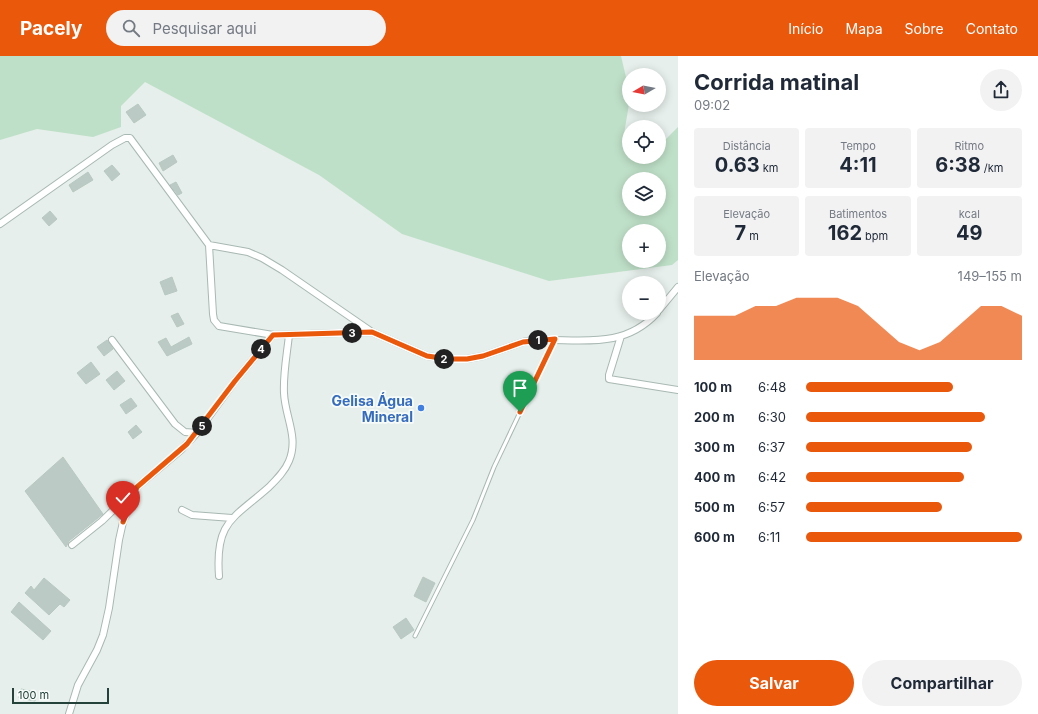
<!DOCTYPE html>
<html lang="pt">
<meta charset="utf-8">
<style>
:root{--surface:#fff;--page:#f2f2f3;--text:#1f2937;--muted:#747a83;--accent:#ea580c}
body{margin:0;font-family:Inter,sans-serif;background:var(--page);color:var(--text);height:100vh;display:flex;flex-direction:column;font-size:15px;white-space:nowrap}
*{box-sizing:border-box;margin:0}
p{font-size:13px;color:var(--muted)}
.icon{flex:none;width:22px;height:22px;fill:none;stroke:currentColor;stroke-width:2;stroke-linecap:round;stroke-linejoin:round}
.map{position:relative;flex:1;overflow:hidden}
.panel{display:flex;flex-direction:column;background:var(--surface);width:360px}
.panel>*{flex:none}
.needle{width:26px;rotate:260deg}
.buttons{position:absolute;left:622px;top:12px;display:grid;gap:8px}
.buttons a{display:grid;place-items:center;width:44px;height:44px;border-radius:50%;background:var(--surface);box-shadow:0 2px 10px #0003;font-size:20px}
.scale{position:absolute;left:12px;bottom:10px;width:97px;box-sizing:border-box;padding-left:4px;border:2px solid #24423a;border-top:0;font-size:11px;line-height:14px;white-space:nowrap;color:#24423a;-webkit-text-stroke:3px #f7fbf9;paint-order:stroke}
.pin{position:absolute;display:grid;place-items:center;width:34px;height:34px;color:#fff;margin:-41px -17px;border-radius:50% 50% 50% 0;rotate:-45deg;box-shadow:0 0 4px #0007}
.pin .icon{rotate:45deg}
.km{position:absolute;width:20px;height:20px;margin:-10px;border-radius:50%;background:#222;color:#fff;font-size:11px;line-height:20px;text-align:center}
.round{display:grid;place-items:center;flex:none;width:42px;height:42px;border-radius:21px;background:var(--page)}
.summary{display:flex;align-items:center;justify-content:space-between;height:68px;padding:0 16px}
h1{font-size:22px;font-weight:700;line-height:30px}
.metrics{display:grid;grid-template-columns:repeat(3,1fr);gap:6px;height:68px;padding:4px 16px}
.metrics div{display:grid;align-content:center;border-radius:4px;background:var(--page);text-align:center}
.metrics b{font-size:20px;font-weight:700}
.metrics small{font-size:11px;font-weight:400}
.metrics p{font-size:11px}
.chart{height:112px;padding:8px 16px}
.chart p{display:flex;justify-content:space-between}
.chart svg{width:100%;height:72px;margin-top:4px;fill:var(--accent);opacity:.7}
.primary-button{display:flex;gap:8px;margin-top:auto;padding:8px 16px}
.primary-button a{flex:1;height:46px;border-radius:24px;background:var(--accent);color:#fff;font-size:16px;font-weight:700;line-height:46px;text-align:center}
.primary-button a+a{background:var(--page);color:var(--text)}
ul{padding:0 16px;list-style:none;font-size:13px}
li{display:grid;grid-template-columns:64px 48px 1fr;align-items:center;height:30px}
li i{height:10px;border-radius:5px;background:var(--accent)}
header{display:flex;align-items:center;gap:24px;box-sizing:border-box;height:56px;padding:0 20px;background:var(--accent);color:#fff}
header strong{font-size:19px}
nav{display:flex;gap:22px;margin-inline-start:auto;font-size:14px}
.search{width:280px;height:36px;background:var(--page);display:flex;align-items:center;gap:10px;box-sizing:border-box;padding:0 14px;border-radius:22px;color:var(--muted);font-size:15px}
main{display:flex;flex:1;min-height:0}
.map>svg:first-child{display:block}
</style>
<header>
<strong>Pacely</strong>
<div class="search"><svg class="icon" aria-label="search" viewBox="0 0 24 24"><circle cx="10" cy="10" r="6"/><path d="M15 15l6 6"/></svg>Pesquisar aqui</div>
<nav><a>Início</a><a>Mapa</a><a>Sobre</a><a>Contato</a></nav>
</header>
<main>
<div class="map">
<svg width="678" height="658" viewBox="0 0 678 658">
<rect width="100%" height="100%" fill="#e6efeb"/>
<path fill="#bfe0c8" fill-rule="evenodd" d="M0,0H621L629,34V48L624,78L629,81V101H659V90L678,71V204L672,209L549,225L402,178L319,119L145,26L121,50V71L93,81L37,73L0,84ZM629,123H659V153H629ZM629,175H659V205H629Z"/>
<path fill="#bbcac4" stroke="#b8c9c2" d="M138,48L146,59L134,67L126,56Z
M173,99L177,106L163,115L159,107Z
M112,109L120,118L112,125L104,115Z
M88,116L93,124L73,136L69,129Z
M176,126L182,137L178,139L170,129Z
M50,155L57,163L49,170L42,162Z
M172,221L177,235L165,239L160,226Z
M178,257L184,268L177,271L171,260Z
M189,281L192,288L167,300L158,286L166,282L171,291Z
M107,284L113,293L104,300L97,291Z
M91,306L100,318L86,328L77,317Z
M117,315L125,325L114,334L106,324Z
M131,342L137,350L126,358L120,349Z
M136,369L142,376L133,383L128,376Z
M63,401L103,458L69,485L66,491L25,435Z
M423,521L435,527L426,546L414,540Z
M44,522L70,544L64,551L60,548L49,559L25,537L31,530L34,534Z
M19,546L51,575L43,584L11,556Z
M406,562L414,574L401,583L393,571Z
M21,633L36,636L35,645L19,642Z"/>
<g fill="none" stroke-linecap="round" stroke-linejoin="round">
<defs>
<path id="service" d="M415,580L473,464L494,411L554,285"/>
<path id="minor" d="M0,168L112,89L125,82H130L209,189L213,258L214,264L219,270L273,279L372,276L427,300L448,303H467L483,300L523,286L533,284C578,282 622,295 657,257
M209,189L248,196L262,202L282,214L372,276
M659,254L678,231
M621,280L609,319V323L678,334
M112,284L175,368L185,376L197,377
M182,454L192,459L232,462
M72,489L102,465L137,431L181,394L197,377L235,325L273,279
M219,520C215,465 233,463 269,431C277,423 285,415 289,405C299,381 285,361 284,337C283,318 287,298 289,279
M69,658L78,629L97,594L103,579L109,552L119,484L123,466L136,434"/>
</defs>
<use href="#service" stroke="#a8b8b2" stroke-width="5"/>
<use href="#minor" stroke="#a8b8b2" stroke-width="8"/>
<use href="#service" stroke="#fff" stroke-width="3"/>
<use href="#minor" stroke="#fff" stroke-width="6"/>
</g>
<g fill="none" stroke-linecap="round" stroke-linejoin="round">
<defs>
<path id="route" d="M123,466L137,431L187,388L235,325L273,279L372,276L427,300L448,303H467L483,300L523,286L555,283L520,356"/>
</defs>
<use href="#route" stroke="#fff" stroke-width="8"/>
<use href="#route" stroke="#ea580c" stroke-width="5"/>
</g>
<circle fill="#3f7fe0" stroke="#f7fbf9" stroke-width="1.5" cx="421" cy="352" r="4"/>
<g text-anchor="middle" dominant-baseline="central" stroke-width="3.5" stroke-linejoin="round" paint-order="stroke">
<g font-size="14" font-weight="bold" fill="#366cbe" stroke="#f7fbf9" text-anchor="end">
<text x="413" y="344">Gelisa Água<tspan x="413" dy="16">Mineral</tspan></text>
</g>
</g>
</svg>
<div class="buttons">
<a><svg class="needle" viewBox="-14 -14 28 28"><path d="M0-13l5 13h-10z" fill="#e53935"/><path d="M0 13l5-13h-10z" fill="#747a83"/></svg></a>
<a><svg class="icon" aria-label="locate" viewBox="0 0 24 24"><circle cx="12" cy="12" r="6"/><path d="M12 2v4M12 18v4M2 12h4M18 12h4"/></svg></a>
<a><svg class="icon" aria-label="layers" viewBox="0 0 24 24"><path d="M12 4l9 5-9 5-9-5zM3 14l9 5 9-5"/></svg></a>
<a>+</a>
<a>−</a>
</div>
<div class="scale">100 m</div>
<div class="pin" style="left:520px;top:356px;background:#1e9e55"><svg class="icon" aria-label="arrive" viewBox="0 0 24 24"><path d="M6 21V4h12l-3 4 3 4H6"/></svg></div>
<div class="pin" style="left:123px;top:466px;background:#d93025"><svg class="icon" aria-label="check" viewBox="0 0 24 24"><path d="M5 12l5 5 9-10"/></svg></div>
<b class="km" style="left:538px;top:284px">1</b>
<b class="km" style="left:444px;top:303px">2</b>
<b class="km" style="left:352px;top:277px">3</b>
<b class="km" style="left:261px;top:293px">4</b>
<b class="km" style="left:202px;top:370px">5</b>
</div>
<section class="panel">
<div class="summary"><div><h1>Corrida matinal</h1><p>09:02</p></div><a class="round"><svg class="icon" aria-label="share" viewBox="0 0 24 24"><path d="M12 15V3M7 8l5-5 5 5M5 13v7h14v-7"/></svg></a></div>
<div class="metrics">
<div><p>Distância</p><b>0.63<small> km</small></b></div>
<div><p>Tempo</p><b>4:11</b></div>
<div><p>Ritmo</p><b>6:38<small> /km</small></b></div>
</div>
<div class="metrics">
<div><p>Elevação</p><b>7<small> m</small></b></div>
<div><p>Batimentos</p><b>162<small> bpm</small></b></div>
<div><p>kcal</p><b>49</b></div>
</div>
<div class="chart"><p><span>Elevação</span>149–155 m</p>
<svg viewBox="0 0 160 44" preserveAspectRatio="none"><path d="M0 44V17L10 17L20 17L30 11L40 11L50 6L60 6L70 6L80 11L90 22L100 33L110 38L120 33L130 22L140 11L150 11L160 17V44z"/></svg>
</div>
<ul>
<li><b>100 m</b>6:48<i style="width:68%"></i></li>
<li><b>200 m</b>6:30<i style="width:83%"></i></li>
<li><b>300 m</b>6:37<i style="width:77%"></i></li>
<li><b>400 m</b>6:42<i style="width:73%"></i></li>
<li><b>500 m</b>6:57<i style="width:63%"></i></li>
<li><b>600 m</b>6:11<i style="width:100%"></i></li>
</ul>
<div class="primary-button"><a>Salvar</a><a>Compartilhar</a></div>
</section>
</main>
